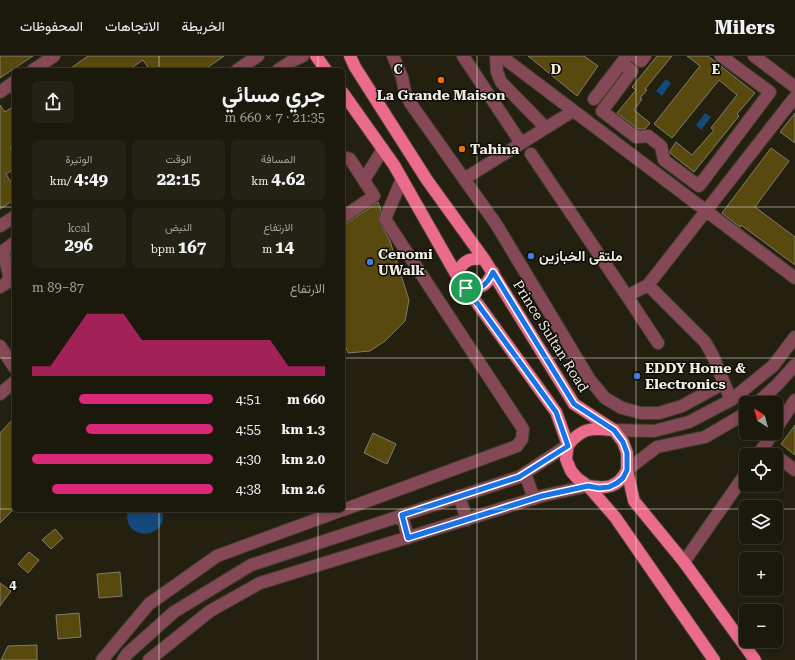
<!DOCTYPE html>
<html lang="ar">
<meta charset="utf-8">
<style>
:root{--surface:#1b180c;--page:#242115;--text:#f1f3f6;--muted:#a0a09d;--line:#39372d;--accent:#db2777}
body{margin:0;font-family:"Roboto Serif",Vazirmatn,serif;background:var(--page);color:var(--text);direction:rtl;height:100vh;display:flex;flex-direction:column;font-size:15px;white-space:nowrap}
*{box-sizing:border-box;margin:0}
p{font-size:13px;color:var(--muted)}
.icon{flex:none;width:22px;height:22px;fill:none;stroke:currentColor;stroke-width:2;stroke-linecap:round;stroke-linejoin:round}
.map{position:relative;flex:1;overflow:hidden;direction:ltr}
.drawer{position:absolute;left:12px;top:12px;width:333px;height:444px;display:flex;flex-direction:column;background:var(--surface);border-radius:6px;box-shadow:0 2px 6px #0003,0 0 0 1px var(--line);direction:rtl}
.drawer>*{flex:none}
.needle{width:26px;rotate:324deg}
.fabs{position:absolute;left:739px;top:340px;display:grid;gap:8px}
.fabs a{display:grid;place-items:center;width:44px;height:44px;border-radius:6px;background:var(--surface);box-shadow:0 2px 6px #0003,0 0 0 1px var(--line);font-size:20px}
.pin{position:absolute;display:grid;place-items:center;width:34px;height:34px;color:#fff;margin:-17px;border:2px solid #fff;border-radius:50%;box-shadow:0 1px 4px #0007}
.round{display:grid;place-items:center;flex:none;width:42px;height:42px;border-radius:6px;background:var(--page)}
.overview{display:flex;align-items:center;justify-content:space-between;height:68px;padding:0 20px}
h1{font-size:22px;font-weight:700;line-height:30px}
.stats{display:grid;grid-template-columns:repeat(3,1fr);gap:6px;height:68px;padding:4px 20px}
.stats div{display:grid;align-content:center;border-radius:6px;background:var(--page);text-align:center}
.stats b{font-size:17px;font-weight:700}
.stats small{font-size:11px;font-weight:400}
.stats p{font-size:11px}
.chart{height:112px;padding:8px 20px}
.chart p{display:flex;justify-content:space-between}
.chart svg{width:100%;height:72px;margin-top:4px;fill:var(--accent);opacity:.7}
ul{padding:0 20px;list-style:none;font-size:13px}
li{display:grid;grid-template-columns:64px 48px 1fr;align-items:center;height:30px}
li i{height:10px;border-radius:5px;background:var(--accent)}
header{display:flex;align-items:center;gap:24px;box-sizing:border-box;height:56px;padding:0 20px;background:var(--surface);border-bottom:1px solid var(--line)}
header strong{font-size:19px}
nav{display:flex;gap:22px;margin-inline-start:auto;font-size:14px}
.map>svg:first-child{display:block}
</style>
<header>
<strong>Milers</strong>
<nav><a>الخريطة</a><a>الاتجاهات</a><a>المحفوظات</a></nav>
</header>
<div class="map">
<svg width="795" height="604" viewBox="0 0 795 604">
<rect width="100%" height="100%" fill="#242010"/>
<path fill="#15487b" d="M666,23L671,27L662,40L656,35Z
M705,57L711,61L701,74L696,69Z
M128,454H162C170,485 120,486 128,454Z"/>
<path fill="#584a0f" stroke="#827c6a" d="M0,0H33L0,22Z
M88,0H224L204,14H150L143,4L128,14H68Z
M528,0H584L598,10L577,40Z
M657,0H672L645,33L647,34L640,42L642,43L634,54L650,67L645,73H638L617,57L636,34L632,31Z
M687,0H708L755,37L737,58L739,60L694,116L670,97V95L676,86L692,99L714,74L711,72L737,39L719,24L672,82L654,68L700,10Z
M0,49L5,56L14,50V89L10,92L14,98V113L6,118L14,131V144L0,153Z
M795,57V87L780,76Z
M771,92L789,105L755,151L795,181V209L741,169L740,171L722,157Z
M378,146L381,154L378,164L390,185L409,244L405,265L385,285L370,295L348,297L345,289H343V168L347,167Z
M14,362V453L0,467V377Z
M795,369V399L781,388Z
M373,377L396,388L387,408L364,397Z
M55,473L63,482L51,493L42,484Z
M29,496L39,504L28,517L18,508Z
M120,516L122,540L99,542L97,518Z
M0,527L11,535L0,550Z
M79,557L81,581L58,583L56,559Z
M37,589V604H1L8,590Z"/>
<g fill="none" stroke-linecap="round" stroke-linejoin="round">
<defs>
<path id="minor" d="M393,0L402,21L405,36L411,48L496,168L590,324L605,342L622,352L641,357H659L682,350L724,327
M463,0L521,87
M496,0L497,16L501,26L546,72
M501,0L795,222
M635,0L641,5L645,0
M754,0L795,31
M622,7L632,15L602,55L636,81L648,80L661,90L664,104L699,130L770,36L721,0
M33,14L54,0
M237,14L258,0
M278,14L292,5L303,0
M0,36L14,26
M594,43L627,0
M531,98L627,240L648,229L795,41
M343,101L350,103L374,140L343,161
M464,123L573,55
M364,124L383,93
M0,170L14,161
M0,197L14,187
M648,229L705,286L713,300L731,344
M0,231L8,226L9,219L3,195
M627,240L658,287
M0,290L14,311
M0,338L14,326
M757,347L777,329L795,309
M776,373L795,344
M614,374L654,375L689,366L731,344L773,310L795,281
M758,399L773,377
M776,400L795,414
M627,414L657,391L705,381L746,357
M525,417L534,443
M459,440L467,464
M343,454L517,390L522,383L523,373L385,163L402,123
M402,459L408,482
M684,506L746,417
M102,604L149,548L217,500L342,454
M123,604L127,598L174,556L251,509L519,421L568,389
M149,604L210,555L260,527L542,440L588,430"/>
<path id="major" d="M316,0L326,14
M350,0L355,11L427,124L484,203L574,348L614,374L623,386L627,397V414L634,445L684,506L755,604
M343,37L394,109L456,218L556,356L568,389L566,403L571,415L577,422L588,430L615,461L714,604
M456,218C464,204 469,202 484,203
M466,232C482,232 486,231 493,216
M568,389C581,373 591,371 611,374
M588,430C606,433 618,432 627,414"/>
</defs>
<use href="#minor" stroke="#413d2e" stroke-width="14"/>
<use href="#major" stroke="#413d2e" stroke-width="14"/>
<use href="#minor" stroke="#854856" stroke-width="12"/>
<use href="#major" stroke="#ea6b8b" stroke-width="12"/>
</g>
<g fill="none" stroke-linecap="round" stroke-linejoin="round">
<defs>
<path id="route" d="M493,216L574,348L614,374L623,386L627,397V414L623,422L617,427L609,431L599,432L588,430L542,440L408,482L402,459L519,421L568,390L556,356L466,232C482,232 486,231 493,216Z"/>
</defs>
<use href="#route" stroke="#fff" stroke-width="8"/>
<use href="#route" stroke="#1a73e8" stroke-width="5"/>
</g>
<path fill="none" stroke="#f0ede3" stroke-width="1" stroke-opacity="0.55" d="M159,0V14M318,0V14M477,0V604M636,0V604M0,151H14M343,151H795M0,302H14M343,302H795M0,453H14M343,453H746M776,453H795M159,454V604M318,454V604"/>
<g fill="#e8710a" stroke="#0c0a04" stroke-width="1.5">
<circle cx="441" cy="24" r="4"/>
<circle cx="462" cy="93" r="4"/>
</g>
<g fill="#3f7fe0" stroke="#0c0a04" stroke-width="1.5">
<circle cx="531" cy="200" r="4"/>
<circle cx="370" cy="206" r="4"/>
<circle cx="637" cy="320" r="4"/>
</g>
<g text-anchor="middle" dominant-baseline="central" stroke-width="3" stroke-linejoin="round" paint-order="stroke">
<g font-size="14" font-weight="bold" fill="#f0ede3" stroke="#0c0a04" text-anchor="start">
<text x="441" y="39" text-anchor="middle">La Grande Maison</text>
<text x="470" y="93">Tahina</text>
<text x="378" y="198">Cenomi<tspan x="378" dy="16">UWalk</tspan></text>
<text x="539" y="200">ملتقى الخبازين</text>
<text x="645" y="312">EDDY Home &amp;<tspan x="645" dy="16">Electronics</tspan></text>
</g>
<g font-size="14" fill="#f0ede3" stroke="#0c0a04">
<text transform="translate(551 280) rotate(58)">Prince Sultan Road</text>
</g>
</g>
<g font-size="13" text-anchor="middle" font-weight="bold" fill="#f0ede3" stroke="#0c0a04" stroke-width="3" stroke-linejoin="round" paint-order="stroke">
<text x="398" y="18">C</text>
<text x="556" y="18">D</text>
<text x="716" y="18">E</text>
<text x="13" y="533">4</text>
</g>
</svg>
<div class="fabs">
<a><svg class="needle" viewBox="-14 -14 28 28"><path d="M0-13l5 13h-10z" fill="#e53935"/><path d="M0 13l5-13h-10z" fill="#a0a09d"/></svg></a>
<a><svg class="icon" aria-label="locate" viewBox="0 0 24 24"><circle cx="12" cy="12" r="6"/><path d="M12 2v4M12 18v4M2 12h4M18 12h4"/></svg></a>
<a><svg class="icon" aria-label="layers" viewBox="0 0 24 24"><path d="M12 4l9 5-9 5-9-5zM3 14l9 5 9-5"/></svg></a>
<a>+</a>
<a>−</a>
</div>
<div class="pin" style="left:466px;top:232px;background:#1e9e55"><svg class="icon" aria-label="arrive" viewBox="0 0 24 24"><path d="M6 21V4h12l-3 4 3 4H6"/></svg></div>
<section class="drawer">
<div class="overview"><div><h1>جري مسائي</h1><p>21:35 · 7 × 660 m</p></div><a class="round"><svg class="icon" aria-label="share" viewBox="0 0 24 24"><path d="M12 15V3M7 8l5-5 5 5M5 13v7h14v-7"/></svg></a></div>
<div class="stats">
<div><p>المسافة</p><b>4.62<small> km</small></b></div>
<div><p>الوقت</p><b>22:15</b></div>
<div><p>الوتيرة</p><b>4:49<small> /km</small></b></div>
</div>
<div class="stats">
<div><p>الارتفاع</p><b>14<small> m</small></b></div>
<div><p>النبض</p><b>167<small> bpm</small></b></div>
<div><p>kcal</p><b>296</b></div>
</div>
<div class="chart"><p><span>الارتفاع</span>87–89 m</p>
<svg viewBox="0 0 160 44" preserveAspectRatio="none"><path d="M0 44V38L10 38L20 22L30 6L40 6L50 6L60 22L70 22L80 22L90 22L100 22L110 22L120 22L130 22L140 38L150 38L160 38V44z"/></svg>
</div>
<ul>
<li><b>660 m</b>4:51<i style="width:74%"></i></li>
<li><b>1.3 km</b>4:55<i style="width:70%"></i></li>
<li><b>2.0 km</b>4:30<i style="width:100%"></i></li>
<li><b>2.6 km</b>4:38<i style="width:89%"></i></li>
</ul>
</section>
</div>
